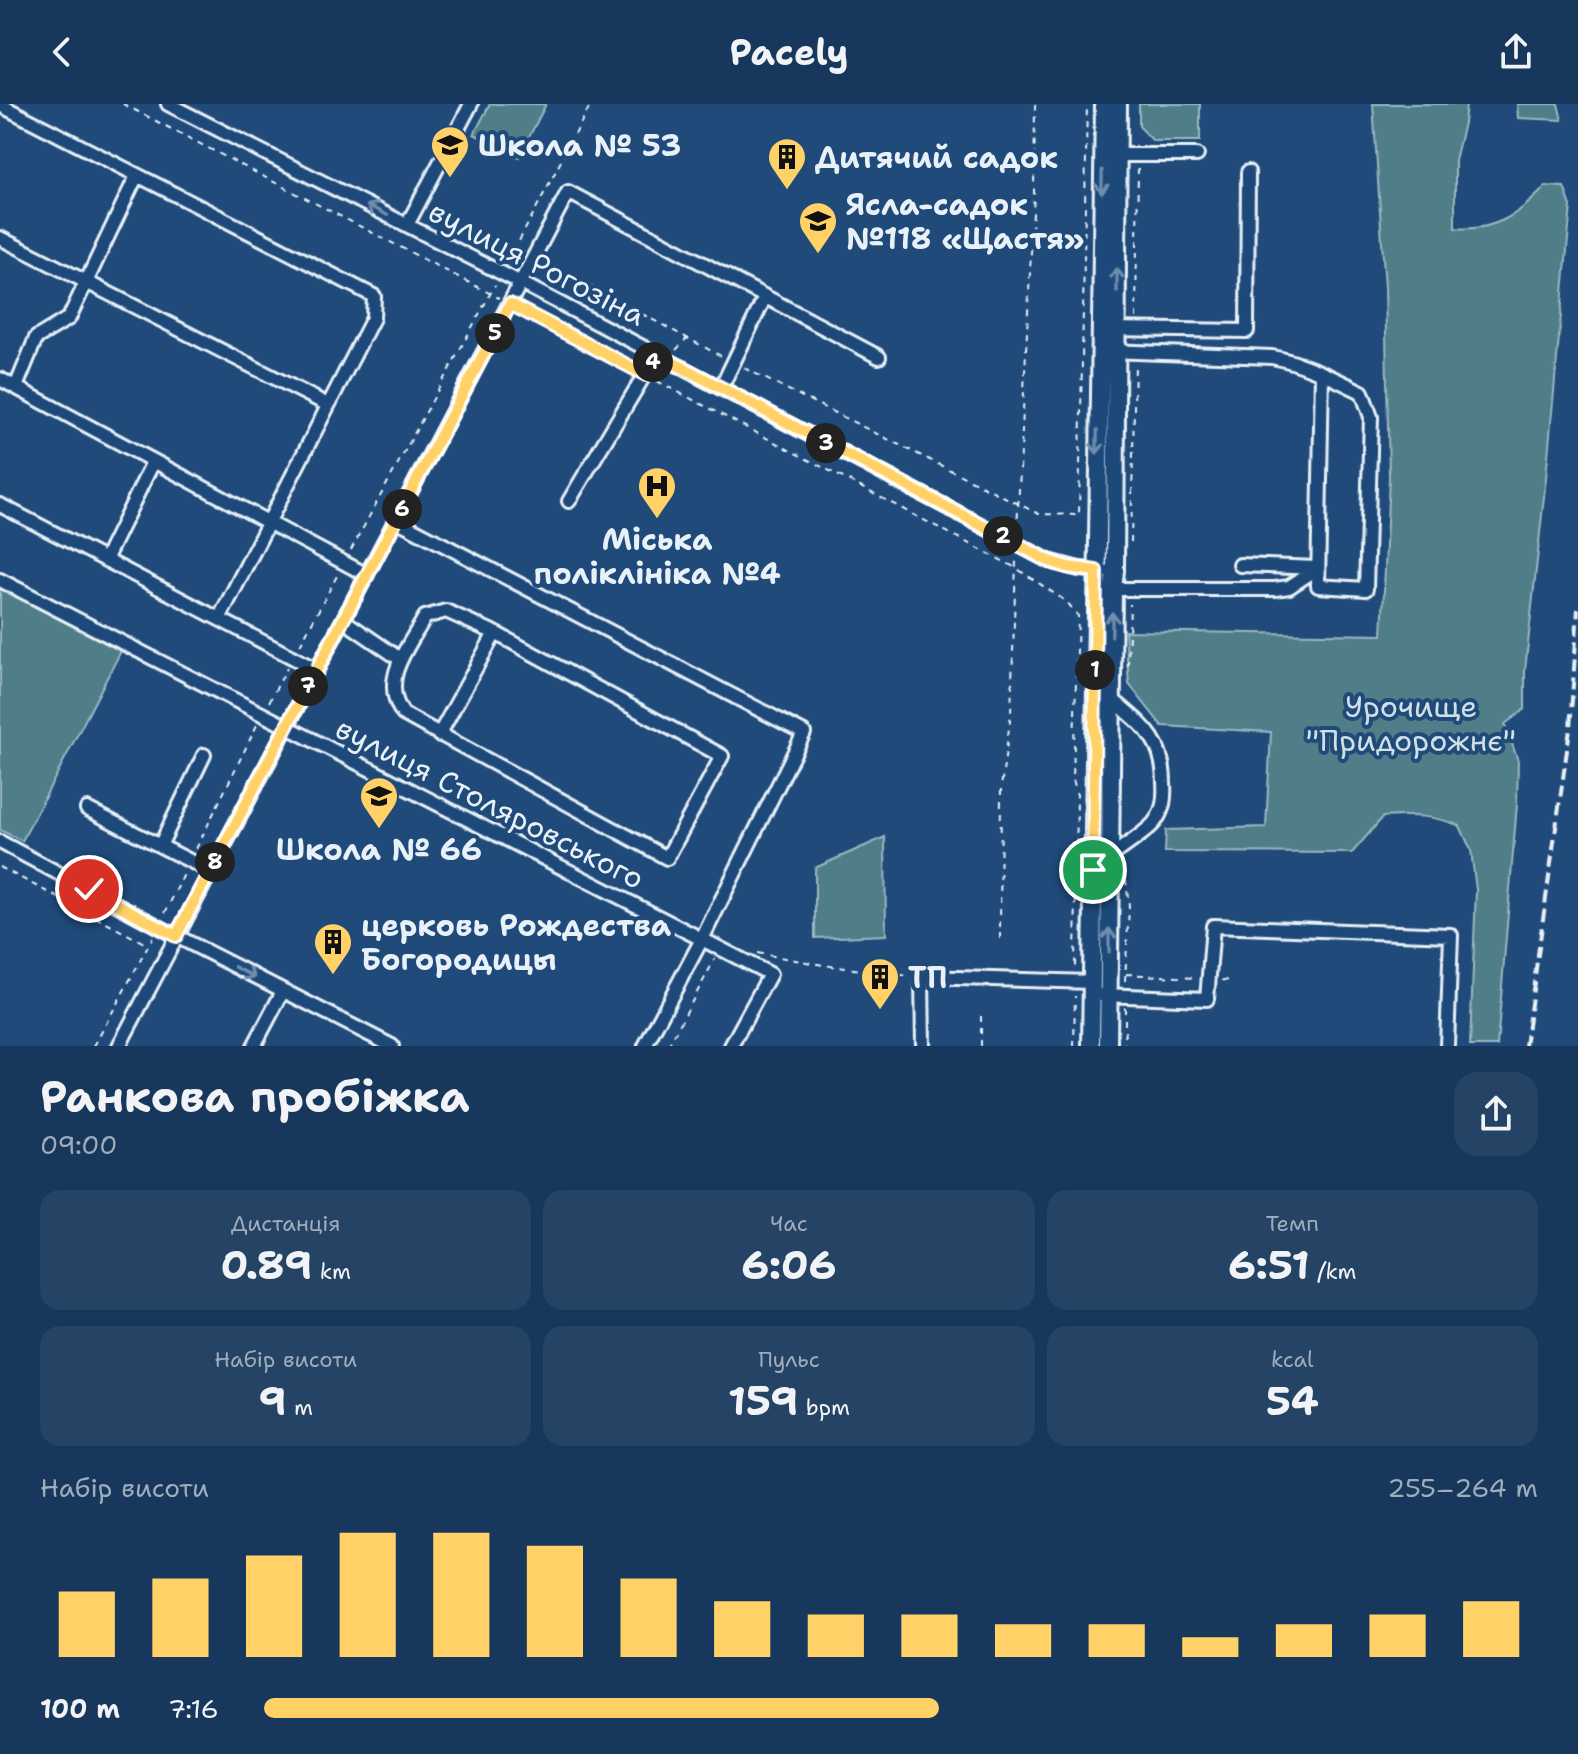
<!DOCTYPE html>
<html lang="uk">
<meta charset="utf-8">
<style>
:root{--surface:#17385c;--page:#244365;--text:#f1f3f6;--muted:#9eacbb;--accent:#ffd166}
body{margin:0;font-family:"Shantell Sans",sans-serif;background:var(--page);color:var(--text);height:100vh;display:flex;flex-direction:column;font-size:30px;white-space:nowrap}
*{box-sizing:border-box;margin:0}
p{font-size:26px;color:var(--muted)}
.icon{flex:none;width:44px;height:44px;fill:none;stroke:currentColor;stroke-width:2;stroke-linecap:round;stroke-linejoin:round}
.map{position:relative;height:942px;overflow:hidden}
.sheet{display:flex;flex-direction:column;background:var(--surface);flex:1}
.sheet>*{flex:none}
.pin{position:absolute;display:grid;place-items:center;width:68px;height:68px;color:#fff;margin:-34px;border:4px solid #fff;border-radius:50%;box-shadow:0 2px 8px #0007}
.km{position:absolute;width:40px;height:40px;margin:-20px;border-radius:50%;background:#222;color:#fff;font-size:22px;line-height:40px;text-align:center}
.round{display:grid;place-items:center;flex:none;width:84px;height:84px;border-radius:24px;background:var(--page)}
.head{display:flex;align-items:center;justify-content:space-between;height:136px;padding:0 40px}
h1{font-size:44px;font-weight:700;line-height:60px}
.figures{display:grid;grid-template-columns:repeat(3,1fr);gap:12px;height:136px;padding:8px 40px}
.figures div{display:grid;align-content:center;border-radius:20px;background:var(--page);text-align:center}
.figures b{font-size:40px;font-weight:700}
.figures small{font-size:22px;font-weight:400}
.figures p{font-size:22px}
.chart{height:224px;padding:16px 40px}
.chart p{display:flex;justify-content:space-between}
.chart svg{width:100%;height:144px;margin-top:8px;stroke:var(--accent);stroke-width:6}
ul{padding:0 40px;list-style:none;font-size:26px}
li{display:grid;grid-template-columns:128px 96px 1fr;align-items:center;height:60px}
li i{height:20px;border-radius:10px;background:var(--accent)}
header{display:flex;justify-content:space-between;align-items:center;height:104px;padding:0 40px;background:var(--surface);font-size:36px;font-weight:700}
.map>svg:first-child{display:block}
</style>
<header><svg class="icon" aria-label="back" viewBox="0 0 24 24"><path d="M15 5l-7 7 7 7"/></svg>Pacely<svg class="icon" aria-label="share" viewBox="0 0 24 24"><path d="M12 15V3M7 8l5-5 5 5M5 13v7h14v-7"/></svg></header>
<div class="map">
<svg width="1578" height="942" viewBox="0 0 1578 942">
<rect width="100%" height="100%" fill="#1f4a7a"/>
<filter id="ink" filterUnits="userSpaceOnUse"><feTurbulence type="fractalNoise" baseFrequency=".0125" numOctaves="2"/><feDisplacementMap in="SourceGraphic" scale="16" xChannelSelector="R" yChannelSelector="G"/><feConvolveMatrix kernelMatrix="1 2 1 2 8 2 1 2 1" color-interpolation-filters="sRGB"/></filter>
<g filter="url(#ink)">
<path fill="#4f7e88" stroke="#9cb8c0" stroke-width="2" d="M490,0H546L519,53L474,30Z
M1139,0H1200V37H1153L1139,22Z
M1373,0H1466L1464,19L1455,56V124C1494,128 1520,110 1546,82L1564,83L1571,102L1546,374L1525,567V605L1505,620L1518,657L1517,700L1497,942H1470L1476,786L1471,746L1460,722C1434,711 1412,711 1383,713L1352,749L1165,748L1166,726L1266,723L1271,628L1162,622L1129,580L1125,527L1382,531L1389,373L1385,184Z
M1517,0H1558L1562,16L1518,14Z
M0,484L121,547L22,737L0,726Z
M885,733L886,831L815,834V764Z"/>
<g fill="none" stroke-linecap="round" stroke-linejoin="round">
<defs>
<path id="minor" d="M168,0L521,179L1049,457L1079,465L1104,467
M0,1L374,192L373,214L219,515
M1118,51H1197
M407,121L471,0
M0,134L328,301
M1109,225L1247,227L1248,68
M1109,247L1272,253C1304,259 1333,274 1362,288L1371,313L1366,485L1318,482L1322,269
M0,275L367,471
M16,283L36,234L69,214L137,71
M721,284L765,193
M569,397L657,250
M0,401L317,566
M396,416L804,629L702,835L645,942
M105,456L153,358
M1240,461L1317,464
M0,476L770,870L731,942
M1113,485H1275L1289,483L1318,464
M446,507L495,529L722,652L667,754L403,610C379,576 408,544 425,513Z
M343,516L400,555
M439,631L495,529
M87,705L210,767
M0,738L176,832L392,942
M160,742L204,651
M1110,753C1124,742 1142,732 1154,719C1164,706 1165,694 1164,678C1163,633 1143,622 1111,594
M1101,891L1207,895L1213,822L1451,831L1447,942
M119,942L568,88L879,253
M254,942L283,887
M923,942L922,873L1092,878"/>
<path id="major" d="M1091,942L1104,0
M1108,942L1113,485L1115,467L1118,0"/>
</defs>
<use href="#minor" stroke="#e8f1f8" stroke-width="18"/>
<use href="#major" stroke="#e8f1f8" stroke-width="22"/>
<path stroke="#e8f1f8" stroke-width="2" stroke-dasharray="6 6" stroke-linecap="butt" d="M123,0L499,194
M508,158L591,0
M546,159L721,252
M522,207L634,265
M1136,214L1138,64
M676,246L687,234
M744,264L1039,410L1079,411L1087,0
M657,277L1016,464L1067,498L1078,512L1073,675L1077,691L1075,865
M1017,426L1034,89L1035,0
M1131,438L1135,260
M351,446L495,181
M300,541L338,470
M1128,562L1130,500
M269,598L287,564
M196,745L257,621
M0,763L148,841
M165,809L185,768
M1000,835L1001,683L1011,610L1016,457
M757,849L823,861L909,872
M1126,870L1195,874
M1222,876L1232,877
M1125,877L1129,803L1126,776
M1125,903V942
M94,942L153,833
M668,942L715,855
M981,942V908
M1074,942L1075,892"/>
<use href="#minor" stroke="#1f4a7a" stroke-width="12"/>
<use href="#major" stroke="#1f4a7a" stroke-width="16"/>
<path stroke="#e8f1f8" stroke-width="4" stroke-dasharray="12 6" stroke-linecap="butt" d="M1525,942L1570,625L1578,505"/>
</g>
<defs><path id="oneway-shaft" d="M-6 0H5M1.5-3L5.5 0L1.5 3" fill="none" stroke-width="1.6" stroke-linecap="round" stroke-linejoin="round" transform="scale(2)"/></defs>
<g stroke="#6f8dac">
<use href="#oneway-shaft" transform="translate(1102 78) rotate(91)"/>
<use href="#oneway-shaft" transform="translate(377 106) rotate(-153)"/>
<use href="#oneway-shaft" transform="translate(1117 176) rotate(-90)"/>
<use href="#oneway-shaft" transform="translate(1097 338) rotate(91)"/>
<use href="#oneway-shaft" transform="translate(1112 520) rotate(-89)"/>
<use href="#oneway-shaft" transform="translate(1109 836) rotate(-90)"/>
<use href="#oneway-shaft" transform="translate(245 868) rotate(27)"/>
</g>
</g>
<g fill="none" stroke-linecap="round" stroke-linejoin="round" filter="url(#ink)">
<defs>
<path id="route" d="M89,785L176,832L510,200L646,271L657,250L1049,457L1068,463L1096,467L1093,766"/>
</defs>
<use href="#route" stroke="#fff" stroke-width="16"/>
<use href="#route" stroke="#ffd166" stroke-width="10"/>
</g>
<defs>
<symbol id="school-pin" viewBox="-11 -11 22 30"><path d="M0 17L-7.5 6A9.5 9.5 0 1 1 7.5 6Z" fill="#ffd166" stroke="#1f4a7a"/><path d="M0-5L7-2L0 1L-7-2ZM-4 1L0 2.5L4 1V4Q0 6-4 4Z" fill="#111"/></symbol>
<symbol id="building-pin" viewBox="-11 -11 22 30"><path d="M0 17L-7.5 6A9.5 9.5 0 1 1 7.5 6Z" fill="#ffd166" stroke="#1f4a7a"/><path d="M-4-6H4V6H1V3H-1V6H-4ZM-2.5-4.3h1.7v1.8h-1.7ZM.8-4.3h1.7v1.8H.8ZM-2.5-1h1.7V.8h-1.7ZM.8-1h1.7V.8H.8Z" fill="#111"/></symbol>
<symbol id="hospital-pin" viewBox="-11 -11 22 30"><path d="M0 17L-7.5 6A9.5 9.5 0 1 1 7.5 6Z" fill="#ffd166" stroke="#1f4a7a"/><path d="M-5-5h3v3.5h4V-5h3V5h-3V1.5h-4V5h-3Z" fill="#111"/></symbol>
</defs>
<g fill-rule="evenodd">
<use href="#school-pin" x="428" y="19" width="44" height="60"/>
<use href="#building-pin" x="765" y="31" width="44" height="60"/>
<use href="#school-pin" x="796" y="95" width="44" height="60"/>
<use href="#hospital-pin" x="635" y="360" width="44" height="60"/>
<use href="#school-pin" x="357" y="670" width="44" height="60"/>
<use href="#building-pin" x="311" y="816" width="44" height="60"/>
<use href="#building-pin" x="858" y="851" width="44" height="60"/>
</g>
<g text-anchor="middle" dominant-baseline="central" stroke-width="8" stroke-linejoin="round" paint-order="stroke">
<g font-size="30" font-weight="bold" fill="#e8f1f8" stroke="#1f4a7a" text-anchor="start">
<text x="478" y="41">Школа № 53</text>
<text x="815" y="53">Дитячий садок</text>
<text x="846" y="100">Ясла-садок<tspan x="846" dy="34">№118 «Щастя»</tspan></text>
<text x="657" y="435" text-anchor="middle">Міська<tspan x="657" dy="34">поліклініка №4</tspan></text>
<text x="379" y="745" text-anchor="middle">Школа № 66</text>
<text x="361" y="821">церковь Рождества<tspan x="361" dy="34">Богородицы</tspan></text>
<text x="908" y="873">ТП</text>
</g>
<g font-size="30" fill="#e8f1f8" stroke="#1f4a7a">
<text transform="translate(537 159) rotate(27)">вулиця Рогозіна</text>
<text transform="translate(490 699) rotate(27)">вулиця Столяровського</text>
</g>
<g font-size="30" fill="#d1e0e7" stroke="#1f4a7a">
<text x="1411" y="602">Урочище<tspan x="1411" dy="34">"Придорожнє"</tspan></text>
</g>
</g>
</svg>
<div class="pin" style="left:1093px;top:766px;background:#1e9e55"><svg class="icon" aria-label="arrive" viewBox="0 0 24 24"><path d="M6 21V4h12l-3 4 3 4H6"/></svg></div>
<div class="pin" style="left:89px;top:785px;background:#d93025"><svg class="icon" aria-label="check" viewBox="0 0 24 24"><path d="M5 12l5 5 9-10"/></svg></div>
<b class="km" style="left:1095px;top:566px">1</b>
<b class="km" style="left:1003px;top:432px">2</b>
<b class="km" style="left:826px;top:339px">3</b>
<b class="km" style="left:653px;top:258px">4</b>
<b class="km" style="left:495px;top:229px">5</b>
<b class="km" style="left:402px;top:405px">6</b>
<b class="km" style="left:308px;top:582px">7</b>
<b class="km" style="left:215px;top:758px">8</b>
</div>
<section class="sheet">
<div class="head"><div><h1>Ранкова пробіжка</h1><p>09:00</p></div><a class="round"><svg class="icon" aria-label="share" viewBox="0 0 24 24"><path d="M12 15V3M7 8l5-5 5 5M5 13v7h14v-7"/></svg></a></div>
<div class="figures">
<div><p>Дистанція</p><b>0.89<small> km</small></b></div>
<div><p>Час</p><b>6:06</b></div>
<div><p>Темп</p><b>6:51<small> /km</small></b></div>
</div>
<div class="figures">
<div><p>Набір висоти</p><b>9<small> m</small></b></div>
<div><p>Пульс</p><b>159<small> bpm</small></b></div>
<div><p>kcal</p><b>54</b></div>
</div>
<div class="chart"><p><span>Набір висоти</span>255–264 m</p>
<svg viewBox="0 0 160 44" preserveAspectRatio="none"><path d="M5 44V24M15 44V20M25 44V13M35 44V6M45 44V6M55 44V10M65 44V20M75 44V27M85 44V31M95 44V31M105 44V34M115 44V34M125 44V38M135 44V34M145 44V31M155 44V27"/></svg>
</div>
<ul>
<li><b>100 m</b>7:16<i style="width:53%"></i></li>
</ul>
</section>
